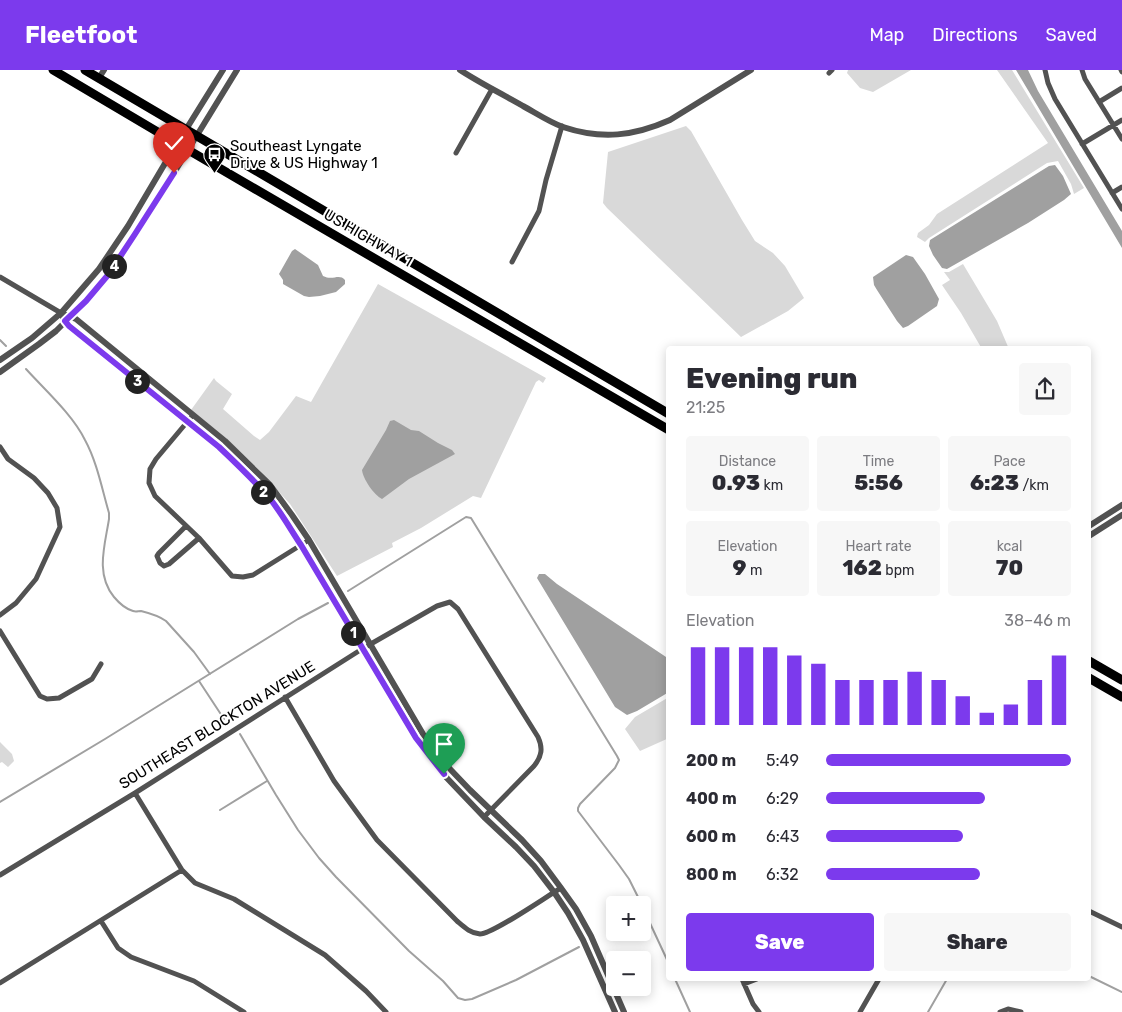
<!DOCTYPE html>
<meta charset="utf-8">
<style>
:root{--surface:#fff;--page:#f7f7f7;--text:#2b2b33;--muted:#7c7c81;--accent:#7c3aed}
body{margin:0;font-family:Rubik,sans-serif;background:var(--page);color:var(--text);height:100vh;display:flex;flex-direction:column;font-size:19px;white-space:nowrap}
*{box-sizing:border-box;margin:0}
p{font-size:16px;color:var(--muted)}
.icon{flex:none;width:28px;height:28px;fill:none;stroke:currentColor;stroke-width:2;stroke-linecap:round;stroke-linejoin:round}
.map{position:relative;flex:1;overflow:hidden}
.side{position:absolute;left:666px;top:276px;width:425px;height:635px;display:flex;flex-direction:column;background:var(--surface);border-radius:5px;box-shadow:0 2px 12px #0003}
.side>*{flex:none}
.tools{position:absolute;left:606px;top:826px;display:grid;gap:10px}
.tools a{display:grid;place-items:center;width:45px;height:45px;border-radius:5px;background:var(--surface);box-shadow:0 2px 12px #0003;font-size:25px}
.pin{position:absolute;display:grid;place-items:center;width:42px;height:42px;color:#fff;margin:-51px -21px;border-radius:50% 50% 50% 0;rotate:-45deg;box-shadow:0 0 5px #0007}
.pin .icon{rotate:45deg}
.km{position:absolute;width:25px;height:25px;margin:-12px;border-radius:50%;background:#222;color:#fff;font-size:14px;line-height:25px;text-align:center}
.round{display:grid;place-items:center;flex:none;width:52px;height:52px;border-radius:5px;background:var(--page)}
.summary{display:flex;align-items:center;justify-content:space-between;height:85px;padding:0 20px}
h1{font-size:28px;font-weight:800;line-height:38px}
.metrics{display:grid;grid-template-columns:repeat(3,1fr);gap:8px;height:85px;padding:5px 20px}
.metrics div{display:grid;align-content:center;border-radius:5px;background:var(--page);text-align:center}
.metrics b{font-size:21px;font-weight:800}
.metrics small{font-size:14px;font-weight:400}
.metrics p{font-size:14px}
.chart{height:140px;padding:10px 20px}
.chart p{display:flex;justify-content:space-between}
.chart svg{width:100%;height:90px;margin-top:5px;stroke:var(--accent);stroke-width:6}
.primary-button{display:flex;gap:10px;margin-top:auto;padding:10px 20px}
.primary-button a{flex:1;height:58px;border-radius:5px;background:var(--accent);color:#fff;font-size:20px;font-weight:800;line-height:58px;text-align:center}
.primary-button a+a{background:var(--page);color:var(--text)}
ul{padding:0 20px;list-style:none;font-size:16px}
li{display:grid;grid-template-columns:80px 60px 1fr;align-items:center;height:38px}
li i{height:12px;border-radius:6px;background:var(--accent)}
header{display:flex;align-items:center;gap:30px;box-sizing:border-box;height:70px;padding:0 25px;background:var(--accent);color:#fff}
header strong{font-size:24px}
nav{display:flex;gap:28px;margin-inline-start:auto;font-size:18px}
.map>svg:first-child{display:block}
</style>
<header>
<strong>Fleetfoot</strong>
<nav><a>Map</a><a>Directions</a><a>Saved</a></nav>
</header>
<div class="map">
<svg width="1122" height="942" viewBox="0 0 1122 942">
<rect width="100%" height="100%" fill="#fff"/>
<path fill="#d9d9d9" d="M848,0H911L873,22L860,18L847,3Z
M997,0H1012L1084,118L1074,124L1071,114L1058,91L1047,93L929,168L925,172L917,167L918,163L929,155L937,144L1048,73Z
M686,56L691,61L742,150L755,171L773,183L785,196L804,228L788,241L741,267L607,138L603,133L608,82Z
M963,194L997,251L1009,279H982L961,243L942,215L950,210L944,202H949Z
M378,214L546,308L543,313L539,310L536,312L481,428L473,426L421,458L392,473L393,477L337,506L290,434L258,399L227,369L191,340L214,308L216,311L232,324L223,339L254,366L260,370L269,362L296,326L311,332Z
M669,627V668L640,681L625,659L635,647Z
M0,672L12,684L14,691L8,697L2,692L0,693Z"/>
<path fill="#a0a0a0" d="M1016,0H1028L1038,21L1122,161V178Z
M1055,95L1063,106L1071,124L1064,130L1028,153L947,199L942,198L933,185L929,176L930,170L1049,96Z
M295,179L318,195L323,206C333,211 339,203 345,210V214L336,222L320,226L309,227L304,226L283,214V210L279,204L292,181Z
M906,185L913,187L925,204L939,229L937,236L908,256L903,258L897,251L877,220L874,215L873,207Z
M394,350L411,360L419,361L438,373L452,380L455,384L409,409L382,429C374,425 363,409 362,400L386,360L390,351Z
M539,504H545L557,514L669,589V622L637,641L627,645L615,637L537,508Z"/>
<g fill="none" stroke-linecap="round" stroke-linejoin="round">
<path stroke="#a0a0a0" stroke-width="2" d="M0,270L6,276
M26,299C45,320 73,345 85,370C97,392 102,419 109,443V449C105,475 95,504 114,527C119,533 126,539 133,541C136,542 138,541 141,541C149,543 159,546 166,551L194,582L210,604
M348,521L466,447L471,448L617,686L619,690L615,698L580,734L578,738V741L619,795L629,809L642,835
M199,611L224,649
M240,664L276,725L298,760L319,788L336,807L409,881L443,911L458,928L465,930L472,929L516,910L579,877
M0,732L105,669L298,549L328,533
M220,740L267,711
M642,836L669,894
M1089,906L1122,922
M675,909L690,942
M928,942L947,909"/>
<path stroke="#525252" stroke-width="5" d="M1045,0L1048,13L1055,29L1122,139
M1082,0L1085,9L1122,69
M1121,0L1122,2
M829,3L832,0
M1099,32L1122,18
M1082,74L1122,50
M456,83L492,19
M1112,123L1122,117
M512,192L539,141L546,110L562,56
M0,207L61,243
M193,345L156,389L150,399L149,413L155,426L199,468L232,506L243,507L253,505L309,470
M0,377L8,389L34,408L48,423L57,438L60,457L36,509L16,533L0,545
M186,456L159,483L157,486L160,493L164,496L169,494L199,468
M0,561L40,626L47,629L59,628L92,609L101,594
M285,627L334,711L377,770L457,851C464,857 470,863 480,864C493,864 547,826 561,818
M135,723L182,800L195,813L234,829L325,885L366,921L386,942
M669,727V728
M0,805L135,723L362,579L437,536L450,532L458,539L538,667C543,678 542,686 534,696L484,747
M1089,841L1122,857
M101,851L118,878L131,887L194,911L244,942
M742,909L753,934L759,942
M0,913L182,800
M744,914L757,909
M860,942L879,909
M1000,942L1008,939L1021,942"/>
<path stroke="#525252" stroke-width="6" d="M460,0C480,13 502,24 523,36C536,43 549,52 563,57C602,70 634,66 670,50L751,0
M99,8L104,0
M61,243L76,249L225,371L270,415L292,445L309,470L423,664L450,699L470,720L522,770L541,791L561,818L576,839L591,866L624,942
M61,244L69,256L219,377L240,396L263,421L284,449L301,475L416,668L444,705L484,747L516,777L534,796L554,822L568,843L583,870L615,942
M0,290L32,268L61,243L99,199L128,156L167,90L223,0
M0,302L39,274L56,261L86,231L108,205L135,165L161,124L237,0
M1089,456L1122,435
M1089,466L1122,445"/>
<path stroke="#000" stroke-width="9" d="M53,0L178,74L669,360
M85,0L669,344
M1089,591L1122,610
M1089,608L1122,627"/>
</g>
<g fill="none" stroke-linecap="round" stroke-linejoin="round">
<defs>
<path id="route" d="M174,103L135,164L108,205L86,231L65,251L69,256L219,377C237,394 255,411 271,430C282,444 291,460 301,475L416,668L444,704"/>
</defs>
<use href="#route" stroke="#fff" stroke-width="10"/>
<use href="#route" stroke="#7c3aed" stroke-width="6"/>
</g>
<defs>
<symbol id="bus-pin" viewBox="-11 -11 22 30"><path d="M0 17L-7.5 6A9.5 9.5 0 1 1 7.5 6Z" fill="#000" stroke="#fff"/><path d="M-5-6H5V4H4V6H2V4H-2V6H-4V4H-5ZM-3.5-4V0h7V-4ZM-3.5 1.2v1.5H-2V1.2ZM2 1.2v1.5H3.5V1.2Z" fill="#fff"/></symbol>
</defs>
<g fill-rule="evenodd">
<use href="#bus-pin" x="202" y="72" width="25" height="34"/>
</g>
<g text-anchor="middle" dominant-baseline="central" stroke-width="4" stroke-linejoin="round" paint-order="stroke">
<g font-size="15" fill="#000" stroke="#fff" text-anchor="start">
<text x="230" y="76">Southeast Lyngate<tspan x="230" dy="17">Drive &amp; US Highway 1</tspan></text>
</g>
<g font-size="15" fill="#000" stroke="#fff">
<text transform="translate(368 168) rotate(30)">US HIGHWAY 1</text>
<text transform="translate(217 655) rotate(-32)">SOUTHEAST BLOCKTON AVENUE</text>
</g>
</g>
</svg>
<div class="tools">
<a>+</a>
<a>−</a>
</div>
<div class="pin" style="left:444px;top:704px;background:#1e9e55"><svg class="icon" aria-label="arrive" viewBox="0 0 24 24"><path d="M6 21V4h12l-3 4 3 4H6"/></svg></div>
<div class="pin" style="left:174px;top:103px;background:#d93025"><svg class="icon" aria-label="check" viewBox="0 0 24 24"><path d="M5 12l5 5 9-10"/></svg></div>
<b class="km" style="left:353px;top:563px">1</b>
<b class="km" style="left:263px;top:422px">2</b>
<b class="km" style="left:137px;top:311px">3</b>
<b class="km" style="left:114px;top:196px">4</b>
<section class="side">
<div class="summary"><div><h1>Evening run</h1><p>21:25</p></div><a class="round"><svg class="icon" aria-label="share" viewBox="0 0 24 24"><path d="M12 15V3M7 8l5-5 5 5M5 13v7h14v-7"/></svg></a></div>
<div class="metrics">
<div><p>Distance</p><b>0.93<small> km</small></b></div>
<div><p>Time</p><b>5:56</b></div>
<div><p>Pace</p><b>6:23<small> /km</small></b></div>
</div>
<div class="metrics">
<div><p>Elevation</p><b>9<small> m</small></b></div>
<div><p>Heart rate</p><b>162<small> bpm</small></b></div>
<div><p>kcal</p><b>70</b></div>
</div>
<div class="chart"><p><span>Elevation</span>38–46 m</p>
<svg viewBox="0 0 160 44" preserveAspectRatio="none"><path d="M5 44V6M15 44V6M25 44V6M35 44V6M45 44V10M55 44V14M65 44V22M75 44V22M85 44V22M95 44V18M105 44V22M115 44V30M125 44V38M135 44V34M145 44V22M155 44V10"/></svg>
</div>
<ul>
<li><b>200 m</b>5:49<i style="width:100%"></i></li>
<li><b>400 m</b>6:29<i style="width:65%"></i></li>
<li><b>600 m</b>6:43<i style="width:56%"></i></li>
<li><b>800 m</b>6:32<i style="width:63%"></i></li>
</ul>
<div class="primary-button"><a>Save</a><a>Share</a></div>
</section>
</div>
